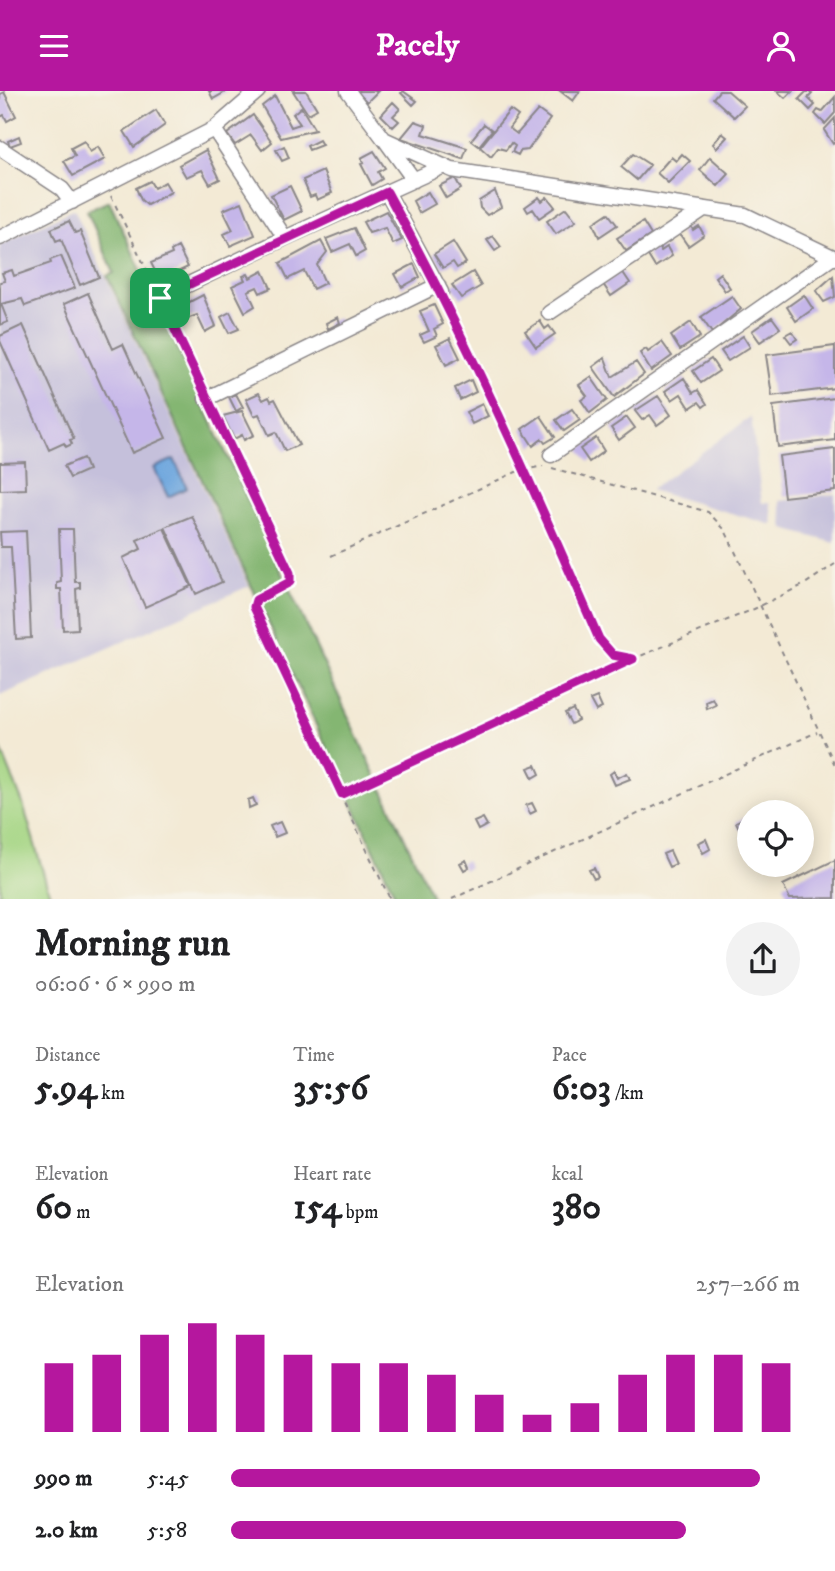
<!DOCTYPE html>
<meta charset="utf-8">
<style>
:root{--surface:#fff;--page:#f2f2f2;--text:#202124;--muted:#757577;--accent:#b5179e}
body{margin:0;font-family:"IM FELL DW Pica",serif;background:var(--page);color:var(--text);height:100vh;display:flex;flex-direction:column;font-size:26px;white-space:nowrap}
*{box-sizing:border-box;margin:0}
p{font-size:23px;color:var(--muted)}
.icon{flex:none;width:38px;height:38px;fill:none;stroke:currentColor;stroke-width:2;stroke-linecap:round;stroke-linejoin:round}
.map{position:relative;height:808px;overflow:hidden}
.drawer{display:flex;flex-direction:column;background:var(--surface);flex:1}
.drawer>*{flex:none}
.fabs{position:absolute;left:737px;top:709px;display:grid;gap:14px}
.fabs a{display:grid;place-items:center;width:77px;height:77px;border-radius:50%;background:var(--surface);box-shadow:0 4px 18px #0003;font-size:35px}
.pin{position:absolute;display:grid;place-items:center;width:60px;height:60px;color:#fff;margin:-30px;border-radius:14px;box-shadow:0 4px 10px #0006}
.round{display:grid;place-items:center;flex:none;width:74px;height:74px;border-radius:37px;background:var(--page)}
.summary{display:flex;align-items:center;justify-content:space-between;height:119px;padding:0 35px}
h1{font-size:38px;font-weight:700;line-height:52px}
.stats{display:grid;grid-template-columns:repeat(3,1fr);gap:10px;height:119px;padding:7px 35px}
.stats div{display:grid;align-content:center}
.stats b{font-size:35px;font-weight:700}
.stats small{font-size:19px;font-weight:400}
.stats p{font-size:19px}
.chart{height:196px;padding:14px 35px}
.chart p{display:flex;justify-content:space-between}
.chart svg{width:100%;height:126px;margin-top:7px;stroke:var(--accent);stroke-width:6}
ul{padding:0 35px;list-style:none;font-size:23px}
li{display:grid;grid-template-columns:112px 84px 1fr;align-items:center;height:52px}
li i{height:18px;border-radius:9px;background:var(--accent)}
header{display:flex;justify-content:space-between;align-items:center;height:91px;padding:0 35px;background:var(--accent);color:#fff;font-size:32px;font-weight:700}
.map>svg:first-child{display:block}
</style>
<header><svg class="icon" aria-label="menu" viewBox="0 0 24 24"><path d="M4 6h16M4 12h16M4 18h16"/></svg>Pacely<svg class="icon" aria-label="person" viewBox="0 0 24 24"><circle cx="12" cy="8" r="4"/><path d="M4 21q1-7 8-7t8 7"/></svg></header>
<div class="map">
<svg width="835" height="808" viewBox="0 0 835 808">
<rect width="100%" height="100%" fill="#f7f3e8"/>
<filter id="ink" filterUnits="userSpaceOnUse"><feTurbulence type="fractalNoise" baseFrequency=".0143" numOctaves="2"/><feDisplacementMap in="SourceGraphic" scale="14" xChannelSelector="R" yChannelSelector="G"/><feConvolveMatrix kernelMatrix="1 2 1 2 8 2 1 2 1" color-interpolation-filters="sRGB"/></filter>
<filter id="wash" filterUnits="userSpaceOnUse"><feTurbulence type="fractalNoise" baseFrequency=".00686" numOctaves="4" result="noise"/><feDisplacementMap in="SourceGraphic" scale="28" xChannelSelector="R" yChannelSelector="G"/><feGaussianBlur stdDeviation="1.57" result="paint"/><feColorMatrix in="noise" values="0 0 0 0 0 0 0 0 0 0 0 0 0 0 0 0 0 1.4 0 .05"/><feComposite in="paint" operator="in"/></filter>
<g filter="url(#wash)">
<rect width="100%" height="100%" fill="#f3ead5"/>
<path fill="#c5c0db" d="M74,118L249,495L0,605V154Z
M751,326L762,412L770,411L773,434L650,399Z
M835,403V452L784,438L780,410Z"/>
<path fill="#a5d584" stroke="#647c60" stroke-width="2" d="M0,656L22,710L51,808H0Z"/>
<path fill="#84b672" stroke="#536c56" stroke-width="2" d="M109,110L433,808H397L107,185L114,182L87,120Z"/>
<path fill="#70a7de" stroke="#49648c" stroke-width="2" d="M174,368L187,397L168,406L154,377Z"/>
<g id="blocks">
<path fill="#c5b6e9" d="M209,0H227L213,8Z
M293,0H306L317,18L308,23Z
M356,0H378L367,11Z
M403,0L417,10L413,14L401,2Z
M560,0H580L573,10Z
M719,0H728L745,15L734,26L713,7Z
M777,0H792L785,7Z
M807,0L812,3L808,7L815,14L810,19L799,8Z
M4,1L16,25L7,30L4,24L0,26V3Z
M275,5L291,36L300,33L293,23L301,16L315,39L281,47L262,15Z
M835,6V22L825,33L815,23L818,19L822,21Z
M393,11L400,18L393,25L399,30L393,36L381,24Z
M156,19L165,34L134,56L124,40Z
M510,19L518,25L509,37L517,43L538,19L550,28L528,59L520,60L518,64L512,61L515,55L511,52L506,59L498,57L491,66L480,56Z
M253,24L272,51L262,59L251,44L235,54L227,43Z
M835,27V51L833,53L824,39Z
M415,30L426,34L423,43L467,57L463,68L401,47Z
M484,33L492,39L479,55L471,49Z
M722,42L727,46L717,57L713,53Z
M19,45L21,51L10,55L8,50Z
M319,49L322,54L309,59L307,55Z
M84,50L90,61L98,56L105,68L73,85L64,70L75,65L71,57Z
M284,55L289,67L282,70L276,59Z
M206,59L220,88L210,93L202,79L186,86L179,74Z
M374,60L385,77L378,81L382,88L372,94L361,73L364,72L361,67Z
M633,63L650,74L637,89L621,76Z
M682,63L690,70L668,92L657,82L671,66L676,70Z
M710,66L729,83L718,95L700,79Z
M323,80L332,102L317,109L315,104L310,106L303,89Z
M455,87L461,98L446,107L439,95Z
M150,90L154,97L165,91L171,101L147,114L141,109L136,97Z
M290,95L302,120L284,129L271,104Z
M495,100L501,116L487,124L480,117L479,110Z
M428,101L435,113L419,122L413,110Z
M539,106L542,110L547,106L555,116L539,127L533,118L528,121L525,116Z
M242,111L255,144L230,155L224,143L233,139L223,119Z
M566,117L576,130L556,143L547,130Z
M386,120L402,149L393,153L385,137L369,142L363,131Z
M608,122L617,134L599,146L593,132Z
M69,130L75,142L80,140L99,186L80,194L61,148L56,150L51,138Z
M643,131L651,144L626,160L617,147Z
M691,135L693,139L699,135L704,144L688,155L679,142Z
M354,137L365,160L356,165L350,153L332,161L326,148Z
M493,145L501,156L495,160L487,149Z
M321,150L327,161L317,174L325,192L313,198L304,180L288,188L280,172Z
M453,151L466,172L457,177L453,171L443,177L434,163Z
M658,155L661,160L667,156L672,165L655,176L647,163Z
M178,156L188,176L165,187L163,184L158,186L151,172L172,163L171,160Z
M61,165L75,197L25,215L22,208L1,213L8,231L0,234V191L5,190L2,182L12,179L14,185L51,172L50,169Z
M414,173L420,186L402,196L395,183Z
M263,180L271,197L260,202L257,196L248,200L255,215L245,221L232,195L245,189L243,185L248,183L250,187Z
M622,180L630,192L611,205L603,193Z
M473,181L481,195L461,207L452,194Z
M720,182L730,197L725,200L715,186Z
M833,185L835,206L824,211L816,200Z
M88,202L113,258L123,253L166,347L132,362L64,213Z
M203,204L216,235L205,241L197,224L179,231L174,219Z
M804,204L813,218L796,230L787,216Z
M732,205L741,218L712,242L701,226Z
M434,214L443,233L434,238L437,245L424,251L420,244L429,240L420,220Z
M230,221L239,238L229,242L221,226Z
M338,226L340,232L328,238L326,232Z
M772,226L780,237L760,251L752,240Z
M540,230L545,238L549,235L555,243L536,256L525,240Z
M691,231L700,246L680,259L671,245Z
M23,234L74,348L70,349L72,353L66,356L64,352L49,359L0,250V245Z
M792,240L797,248L791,252L785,244Z
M743,245L750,256L728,270L721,260Z
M450,247L460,267L446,274L436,254Z
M662,251L672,265L651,280L640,262L646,258L648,261Z
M835,255V297L772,305L766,264Z
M605,267L612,286L636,271L644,283L614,306L593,276Z
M711,268L719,280L701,292L693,280Z
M591,286L607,309L590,322L581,309L587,305L579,294Z
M684,287L693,302L698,299L707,313L703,316L699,311L690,317L681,303L672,309L665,300Z
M471,289L476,301L460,309L455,297Z
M259,302L263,309L269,306L271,310L275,308L299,354L285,360L276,341L269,344L259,323L254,325L246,308Z
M236,303L243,316L236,320L229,306Z
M658,305L671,324L657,334L650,324L642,329L635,320Z
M835,307V349L778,356L773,315Z
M482,313L488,325L472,333L466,321Z
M572,318L580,329L564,340L556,329Z
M242,320L254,344L244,349L242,344L234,348L223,325Z
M541,325L555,346L545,352L542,348L533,355L522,338Z
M627,326L635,337L619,349L611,337Z
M596,347L604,360L589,371L580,358Z
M835,358V400L784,406L779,365Z
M83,367L88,379L70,387L64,375Z
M25,371L26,398L0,399V372Z
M192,425L222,491L196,503L165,436Z
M164,437L191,495L145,516L123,467L141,458L137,449Z
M59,438H73L75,491H80V497L76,498L78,538L63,539L61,498H57V492L61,491Z
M26,440L31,547L16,548L11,456H1L0,441Z
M597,606L602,617L596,620L590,609Z
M713,608L716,614L707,618L706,611Z
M573,618L578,629L571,633L565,622Z
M536,674L540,683L533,687L528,677Z
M614,680L617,687L627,682L630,688L615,694L610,683Z
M253,707L256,714L249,717L248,709Z
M532,712L536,720L530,723L526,714Z
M483,727L487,734L478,739L474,731Z
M744,727L748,735L740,739L736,731Z
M280,731L285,742L275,746L270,735Z
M706,748L710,758L703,762L698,752Z
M670,760L676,773L669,776L663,763Z
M466,769L469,776L464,779L460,772Z
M835,769V807L790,808L783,794Z
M594,777L598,786L594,788L589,779Z"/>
</g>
</g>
<g filter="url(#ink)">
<use href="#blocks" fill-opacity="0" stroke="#8a8688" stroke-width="2"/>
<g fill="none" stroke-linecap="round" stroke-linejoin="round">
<defs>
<path id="minor" d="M348,0L384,48L452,79L745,124L835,167
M214,38L285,147L444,75
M385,49L414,89
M0,57L62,98L72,111
M387,101L441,201
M0,147L214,38L258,0
M160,207L285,147
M549,222L704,118
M206,308L438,194
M551,364L833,166"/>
</defs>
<use href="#minor" stroke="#8a8688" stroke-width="17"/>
<path stroke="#8a8688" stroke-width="2" stroke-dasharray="5 5" stroke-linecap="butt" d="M111,105L154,194
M446,211L526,379L599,548L613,563L629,568
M165,218L201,296
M212,320L290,482V491L256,509L254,516L259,531L390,808
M552,377L708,421L725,439L835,674
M331,465L516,381L543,375
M342,703L633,568L754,518L805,493L835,473
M452,808L817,641"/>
<use href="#minor" stroke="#fff" stroke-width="14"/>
</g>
</g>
<g fill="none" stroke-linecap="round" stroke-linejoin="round" filter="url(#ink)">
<defs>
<path id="route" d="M387,101C466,246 533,396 599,548L613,564L633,568L342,703L254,516L256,509L290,491V482L160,207Z"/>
</defs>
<use href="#route" stroke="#fff" stroke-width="14"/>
<use href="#route" stroke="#b5179e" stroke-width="9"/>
</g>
</svg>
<div class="fabs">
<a><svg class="icon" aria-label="locate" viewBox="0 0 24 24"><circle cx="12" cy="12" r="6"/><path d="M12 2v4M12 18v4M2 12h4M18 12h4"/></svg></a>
</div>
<div class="pin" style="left:160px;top:207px;background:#1e9e55"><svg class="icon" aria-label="arrive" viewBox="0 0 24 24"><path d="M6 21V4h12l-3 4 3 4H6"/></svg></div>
</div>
<section class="drawer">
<div class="summary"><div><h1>Morning run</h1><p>06:06 · 6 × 990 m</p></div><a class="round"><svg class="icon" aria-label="share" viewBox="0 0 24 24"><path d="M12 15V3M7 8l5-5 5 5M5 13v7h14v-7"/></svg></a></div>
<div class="stats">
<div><p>Distance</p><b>5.94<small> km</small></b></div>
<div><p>Time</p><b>35:56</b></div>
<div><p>Pace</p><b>6:03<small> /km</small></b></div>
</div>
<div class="stats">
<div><p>Elevation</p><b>60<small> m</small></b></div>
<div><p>Heart rate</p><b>154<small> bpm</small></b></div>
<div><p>kcal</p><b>380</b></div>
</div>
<div class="chart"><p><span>Elevation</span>257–266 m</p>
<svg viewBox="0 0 160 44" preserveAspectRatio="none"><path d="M5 44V20M15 44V17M25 44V10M35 44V6M45 44V10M55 44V17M65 44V20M75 44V20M85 44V24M95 44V31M105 44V38M115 44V34M125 44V24M135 44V17M145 44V17M155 44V20"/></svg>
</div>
<ul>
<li><b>990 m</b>5:45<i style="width:93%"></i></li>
<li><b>2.0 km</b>5:58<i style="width:80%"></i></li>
</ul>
</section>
